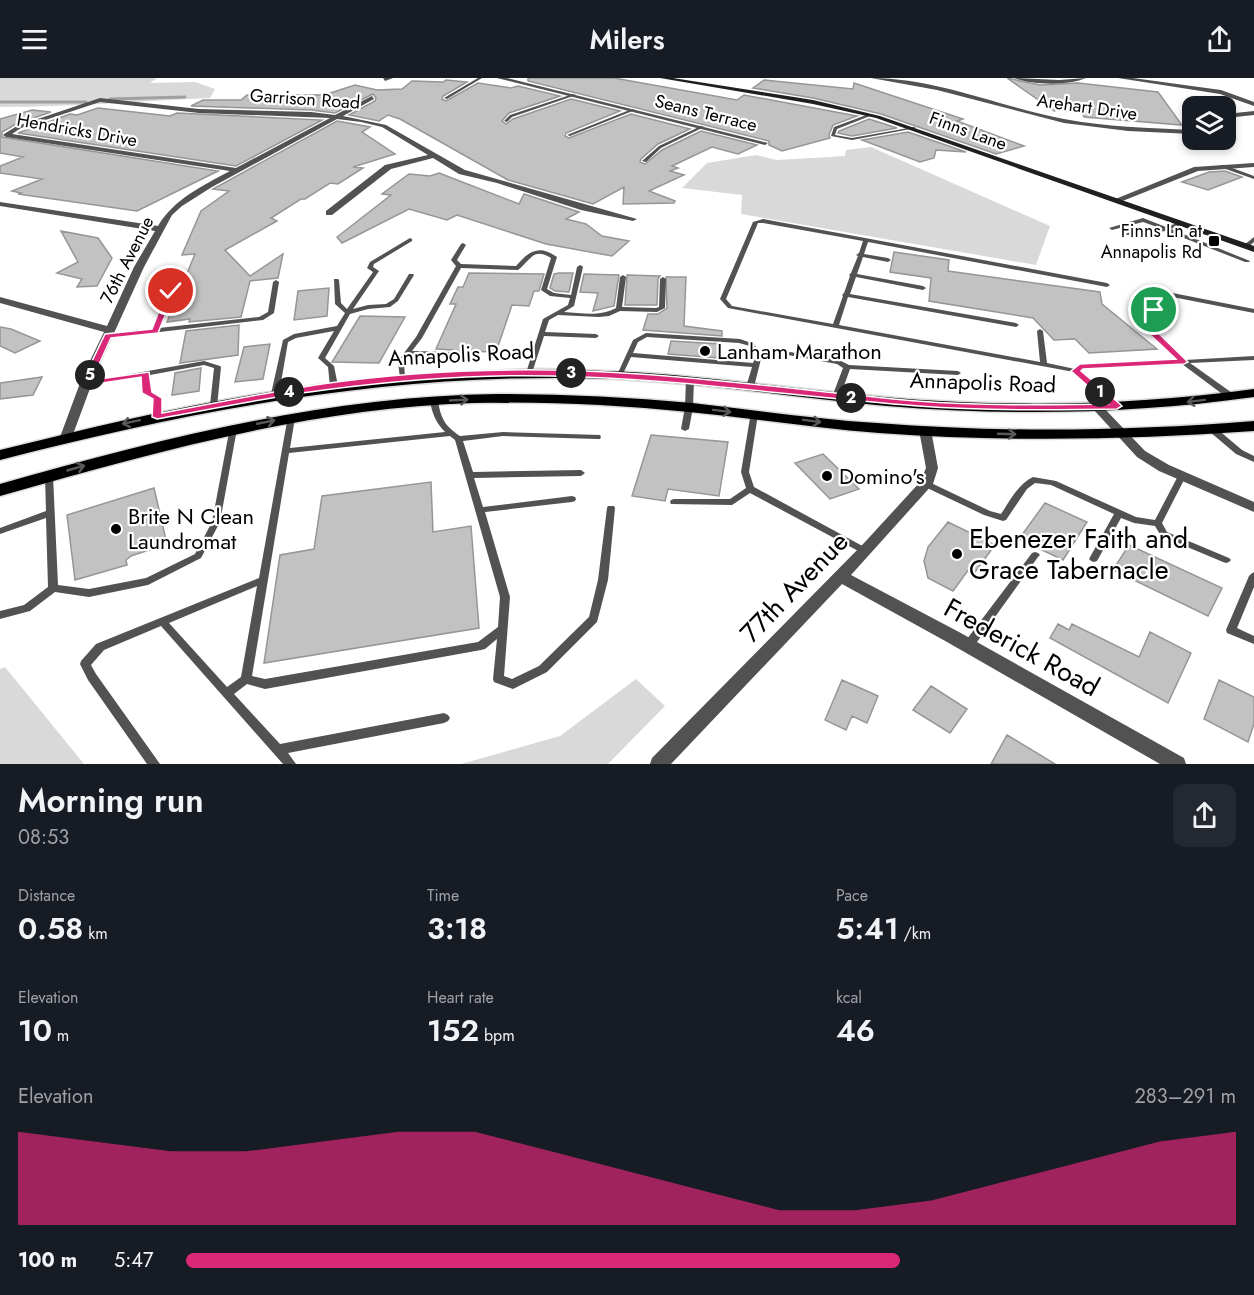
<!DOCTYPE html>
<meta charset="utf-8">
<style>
:root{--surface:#171b24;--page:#242831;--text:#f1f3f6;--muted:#9ea1a6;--accent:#db2777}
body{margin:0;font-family:Jost,sans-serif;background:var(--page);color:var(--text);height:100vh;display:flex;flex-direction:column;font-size:22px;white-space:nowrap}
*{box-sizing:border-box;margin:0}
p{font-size:20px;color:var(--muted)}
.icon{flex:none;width:33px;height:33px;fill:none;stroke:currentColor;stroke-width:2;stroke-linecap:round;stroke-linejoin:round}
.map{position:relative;height:686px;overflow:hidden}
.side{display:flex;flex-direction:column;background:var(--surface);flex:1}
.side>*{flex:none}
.tools{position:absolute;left:1182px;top:18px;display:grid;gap:12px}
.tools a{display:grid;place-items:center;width:54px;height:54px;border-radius:12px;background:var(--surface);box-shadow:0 3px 9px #0003;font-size:30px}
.pin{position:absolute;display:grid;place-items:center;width:51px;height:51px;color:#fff;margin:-26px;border:3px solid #fff;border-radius:50%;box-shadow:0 2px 6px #0007}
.km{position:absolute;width:30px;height:30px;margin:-15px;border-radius:50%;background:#222;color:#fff;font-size:16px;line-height:30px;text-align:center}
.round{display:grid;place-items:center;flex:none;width:63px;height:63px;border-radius:12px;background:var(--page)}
.summary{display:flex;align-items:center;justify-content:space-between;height:102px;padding:0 18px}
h1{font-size:33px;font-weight:600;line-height:45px}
.metrics{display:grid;grid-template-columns:repeat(3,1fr);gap:9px;height:102px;padding:6px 18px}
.metrics div{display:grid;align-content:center}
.metrics b{font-size:30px;font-weight:600}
.metrics small{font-size:16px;font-weight:400}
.metrics p{font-size:16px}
.chart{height:168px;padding:12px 18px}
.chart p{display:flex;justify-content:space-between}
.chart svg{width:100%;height:108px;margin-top:6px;fill:var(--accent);opacity:.7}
ul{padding:0 18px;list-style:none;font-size:20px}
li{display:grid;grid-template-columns:96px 72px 1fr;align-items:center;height:45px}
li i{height:15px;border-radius:8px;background:var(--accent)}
header{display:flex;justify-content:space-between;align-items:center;height:78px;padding:0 18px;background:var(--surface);font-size:27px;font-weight:600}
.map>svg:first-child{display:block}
</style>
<header><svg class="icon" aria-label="menu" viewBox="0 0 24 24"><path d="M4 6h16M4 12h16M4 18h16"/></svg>Milers<svg class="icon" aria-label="share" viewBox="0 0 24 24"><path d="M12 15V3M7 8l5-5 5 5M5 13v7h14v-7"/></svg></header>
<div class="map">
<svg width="1254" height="686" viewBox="0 0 1254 686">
<rect width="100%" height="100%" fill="#fff"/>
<path fill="#d9d9d9" d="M0,0H157L150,5L195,4L215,11L210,20C140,23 70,29 0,29Z
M871,69L1050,148L1036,187L741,136L742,117L682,110L707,85L756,77L777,82L845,78L846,72Z
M5,589L84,686H0V591Z
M636,601L665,628L608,686H461L560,658Z"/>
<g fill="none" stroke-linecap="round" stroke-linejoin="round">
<path stroke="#a0a0a0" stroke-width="3" d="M110,21L185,19
M0,24H86"/>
</g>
<path fill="#c2c2c2" stroke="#969696" stroke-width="1.5" d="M528,0H614L737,22L744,17L857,38L833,47L829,57L830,60L782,73L769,67V63L528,3Z
M1007,0L1040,7L1078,5L1158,14L1182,47L1084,39L1079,27L1054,33Z
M446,2L467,4L443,18L442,21L446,23L478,5L511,10L518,8L560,18L509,35L502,43L506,46L513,41L571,21L620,33L566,55L565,58L569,60L631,36L690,51L658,66L641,81L640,84L645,86L662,72L701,53L757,67L738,76L712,69L672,88L678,90L670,93L684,97L649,113L675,123L674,125L623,126L624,109L593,126L508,102L400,41L388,37L379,43L349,37L375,23L376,20L373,16L335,35L311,32L191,28L203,22H241L247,17H324L355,7L377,12L402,11L412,3L443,4Z
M764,2L853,11L854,5L963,41L957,43L1024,68L996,76L881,36L813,20L753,10Z
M98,30L170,38L177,35L322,42L236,88L18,55L70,36L77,37Z
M32,32L51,34L16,46L2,54V59L218,93L137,133L18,116L21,115L12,113L42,101L0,95V88L23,79L0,75V41Z
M869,41L897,50L852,58L838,55L839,53Z
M337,43L370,49L362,54L395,76L353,89L363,90L338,106L330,105L305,121H301L271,140L277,143L225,172L250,198L283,176L278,200L250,203L241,239L189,244L190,241L167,244L195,176L182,177L201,133L229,113L213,111Z
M908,54L966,74L936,72L934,80L920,84L862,62Z
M1225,93L1242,99L1208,112L1182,104L1209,94Z
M439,95L519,126L524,116L579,134L566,141L586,146L602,158L629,163L612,178L546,166L457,137L447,142L409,131L342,165L337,159L391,117L382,116L409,96L430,98Z
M61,153L98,160L112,180L97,208L77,209L82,201L57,195L78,184Z
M894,174L949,182L948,193L1100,214L1102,226L1157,271L1089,275L1075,261L1054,262L1033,240L929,223L931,200L890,194Z
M469,195L544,196L539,213H534L529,228L512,227L496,274L460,273L459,275L454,272L436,271L456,226H450L458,209H463Z
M559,195H573L569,214L555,213L550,210L554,196Z
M584,196L619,197L614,228L593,233L598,215L580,214Z
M627,197L660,198L658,201L657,227H625Z
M666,199H686L684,248L722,253V258L643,252L648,236H658L667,230Z
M329,210L327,238L294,242L298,213Z
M360,238L405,239L379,285L332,284Z
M239,247L238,277L180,285L186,253Z
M0,249L11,251L40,263L15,275L0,268Z
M671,263L721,266L719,280L668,276Z
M270,266L263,301L235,304L244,269Z
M201,290L199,313L172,317L175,295Z
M42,299L33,317L0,321V305Z
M651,357L728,364L719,418L668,411L665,423L632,418Z
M823,376L859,411L830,421L795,385Z
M431,404L433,454L471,448L479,550L264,585L280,477L314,471L322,418Z
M154,410L167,466L131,478L126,482L127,487L75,502L67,437Z
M1045,425L1087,444L1063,482L1019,461Z
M948,444L995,467L975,494L969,491L953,513L928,500L924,483L928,469Z
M1129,467L1222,510L1208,538L1113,492Z
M1058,546L1069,552L1072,546L1139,579L1150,554L1191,575L1168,625L1050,560Z
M842,602L878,618L867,645L852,638L846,652L825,642Z
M1219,602L1254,619V646L1248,664L1204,641Z
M931,608L967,631L950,655L913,632Z
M1007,657L1055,686H991Z"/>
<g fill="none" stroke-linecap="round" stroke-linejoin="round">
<defs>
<path id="primary" d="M536,291C582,292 627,293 673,297C762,305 851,318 940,323C1046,329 1150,325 1254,311V319C1132,336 1010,338 887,328C796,320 706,305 615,301C403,293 204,329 0,382V372C101,347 201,323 304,309C381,298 459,294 536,291Z
M497,316C562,316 627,319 692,325C754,332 815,341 877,345C1003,355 1129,353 1254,343V353C1129,362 1004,364 879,355C815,350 753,340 689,334C618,327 545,323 473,325C310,330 156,374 0,418V406C163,360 327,318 497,316Z"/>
</defs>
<use href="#primary" stroke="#dbdbdb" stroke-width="3"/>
<path fill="#525252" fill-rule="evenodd" d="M478,0H482L447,21L444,20Z
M573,16L576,17L512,39L507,44L504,43L510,37Z
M632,31L635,32L570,58L567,57Z
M869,36L870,38L837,51L835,57L852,60L914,49L916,50L852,62L831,58L834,49Z
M701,48L704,49L661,70L646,84L642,83L659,68Z
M1220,87H1224L1254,98V101L1220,89Z
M1143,140L1166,149L1180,144H1184V146L1171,151L1250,183L1249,184H1245L1166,153L1127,157L1126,156L1129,154L1160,150L1143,144L1112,152L1109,150Z
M763,141L1107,205L1110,207L1107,209L868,164L864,176L888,180L891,182L888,184L863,179L857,196L923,208L926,210L923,212L856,199L850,216L1016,245L1019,247L1016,249L848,219L839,247L1040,284L1037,253L1040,251L1043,253L1047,285L1075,291L1080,287L1178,282L1145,250L1144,243L1151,232L1139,211L1142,209L1254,231V235L1147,214L1157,232L1150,243L1151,249L1185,282L1254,278V282L1190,285L1235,317L1236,319L1235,321H1229L1182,286L1082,291L1080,293L1120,326L1121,328L1117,330H1114L1074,294L728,230L720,221L753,144ZM758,145H763L863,163L859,175L856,177L858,178L851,195L849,197L850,198L844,215L842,217L843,218L833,246L732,228L726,221Z
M1254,159V164L1248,169H1244V167Z
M410,160L412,161V163L374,186L373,189L379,193L353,231L368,227L386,226L394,221L409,196H413L414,197L398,223L390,229L368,231L350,236L325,280L334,288L338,308L337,310H331L330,308L328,289L318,280L334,253L296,260L288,264L279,316L278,318H272L271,316L283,262L294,256L337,248L345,235L335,226L334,201H338L339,202L341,225L347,231L373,194L367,190L370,184Z
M463,165L466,167L457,182L461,186L516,188C529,173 539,166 557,179L547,211L554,215L571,217L577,189L580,187L582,188L583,189L574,228L564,234C581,235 600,239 616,230L620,199L623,197L626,199L622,229L656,230L659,229L660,201L663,199L666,201L665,230L657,234L620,233L609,238L599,239L558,237L549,242L545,254L596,256L599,258L596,260L544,258L532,295L529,297L526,295L543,241L568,227L570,220L550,218L541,212L551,180C533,169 531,182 518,192L461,190L422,260L412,273L454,274L457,276L454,278L409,277L404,283L405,300L404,301H400L398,283L416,259L456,188L451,182L461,166Z
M276,202L279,204L274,235L263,242L108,260L105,258L108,256L153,251L168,213L171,211L174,213L159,250L259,239L268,234L273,204Z
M646,255L740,261L754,266L762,277L754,309L750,311L746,309L752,289L631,279L622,298H618L617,297L633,262ZM647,259L739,265L750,268L756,277L753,285L633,275L638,264Z
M790,274L839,282L849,287L958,293L961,295L958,297L850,291L840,319L836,321L832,319L843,290L837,286L788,277L787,276Z
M204,283L220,288L221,289L217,329H211L210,327L214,290L204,287L150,297L151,314L161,319V339L157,341L153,339V320L143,315V298L86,308L82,306L86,304Z
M690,300L694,302L693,329L689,351L685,353L681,351L685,329L686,302Z
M431,321H434L438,323C441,341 445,348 460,358L503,354L600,357L601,359L600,361H597L503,358L463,363L473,394L581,392L585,395L581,398L474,400L483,429L572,418L575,419L576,421L575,423L572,424L485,434L510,519L504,598L512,601L539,588L589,539L598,502L607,430L608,428H614L615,430L608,502L597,544L547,594L513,611L494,604L493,601L497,561L485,571L481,572L265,611L247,606L234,616L280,666L444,635L448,637L450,640L448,643L444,645L288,675L296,686H283L161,548L104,572L91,587L96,596L160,686H147L88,602L80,586L81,583L96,566L259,500L288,338H294L295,340L290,370L445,354C436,345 432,335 430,323ZM450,358L455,362L500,519L498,549L478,564L265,601L252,598L289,375ZM257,508L241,599L227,609L169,545Z
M751,334H754L758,336L749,394L754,409L868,471L870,473L868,475L865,476L862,475L750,415L732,427L671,426L670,424L671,422L674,421H730L746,410L741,394Z
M230,349H233L237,351L220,444L201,480L148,507L89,519L55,514L30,533L0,541V533L24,527L48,509L46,440L0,456V450L46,433L45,398L46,396H52L53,398L58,507L89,511L146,500L195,476L212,444Z
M1210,350H1216L1242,372L1254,378V384L1236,376L1210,354L1209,352Z
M1182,395L1186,398L1162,445L1167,454L1229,480L1231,482L1229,484L1226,485L1223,484L1161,458L1155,448L1134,445L1121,440L1097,483L1094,484L1091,483L1089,481L1114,436L1051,407L1035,405L1027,411L1006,442L1003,443L984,437L923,408L922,406L923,404H929L990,433L1001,436C1010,423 1018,406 1033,399L1056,403L1136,439L1155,442L1178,398Z
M1035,474L1038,475L1040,477L1038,479L972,571L968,572L964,571L963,568L964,565L1032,475Z
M1254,494V509L1237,550L1254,558V566L1227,555L1226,552L1249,498L1251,496Z"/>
<path fill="#525252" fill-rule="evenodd" d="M383,0H393L385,3Z
M497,0H507L768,65L765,67Z
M871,0C937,0 1000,29 1064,41C1106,49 1149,50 1192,52V56L1128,53L1064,45L937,12Z
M1014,0L1059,2L1086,0C1069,8 1031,7 1014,0Z
M1118,0H1133L1221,12L1254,24V28L1220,16Z
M372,18L374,21L343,38L386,47L465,92L637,141L633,143L581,132L497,105L459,96L433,80L391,91L332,137H326V133L385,87L428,77L382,49L361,44L337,41L212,109L182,128L172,137L144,189L95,297L72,359L66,363L62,362L60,359L83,297L104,254L0,225V219L107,248L134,189L155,153L0,128V124L158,148C174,121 202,108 230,93L6,59L3,57L4,56L17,48L100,20L199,31L311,34L335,37ZM100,24L199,35L330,40L236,90L12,56L21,50Z
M1254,33V37L1226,40V36Z
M1254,85V89L1198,93L1120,124L1113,122L1194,89Z
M1097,325L1101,327L1145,373L1169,387L1254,424V434L1159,393L1137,379L1093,331L1091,329L1093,327Z
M925,348L931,352L938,390L933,406L851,497L959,554L1184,680L1186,686H1160L947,564L842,506L671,686H650L652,680L865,464L920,404L926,390L919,352Z"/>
<path fill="#1f1f1f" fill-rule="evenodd" d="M660,0H673L813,22L880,38L1254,168V174L876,40L813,26Z"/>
<use href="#primary" fill="#000" fill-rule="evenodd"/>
</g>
<defs><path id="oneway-shaft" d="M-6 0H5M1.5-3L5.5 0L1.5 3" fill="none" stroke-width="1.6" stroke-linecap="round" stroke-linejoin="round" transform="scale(1.5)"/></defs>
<g stroke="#595959">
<use href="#oneway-shaft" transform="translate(459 322) rotate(-3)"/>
<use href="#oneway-shaft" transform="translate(1196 323) rotate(173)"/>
<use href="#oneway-shaft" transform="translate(722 333) rotate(7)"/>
<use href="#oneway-shaft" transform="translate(812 343) rotate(7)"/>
<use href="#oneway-shaft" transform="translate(131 344) rotate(168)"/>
<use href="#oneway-shaft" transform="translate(266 344) rotate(-11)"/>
<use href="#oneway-shaft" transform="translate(1007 356) rotate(2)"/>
<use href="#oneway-shaft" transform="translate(76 390) rotate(-16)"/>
</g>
<path fill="#db2777" stroke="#fff" stroke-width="1.5" d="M171,210L175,213L158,255L111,260L92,302L149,294L152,314L162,320V335C215,325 268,314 322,306C397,295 474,291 551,292C673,294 795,312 917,323C980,328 1045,327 1108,326L1071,293L1080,286L1176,281L1143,250V243L1154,229L1158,232L1151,243L1152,249L1188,284L1184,286L1083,291L1081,293L1120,326L1122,328L1117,331C1051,332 984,333 918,328C796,319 674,300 551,298C475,296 400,302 324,312C268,319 213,331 157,341L152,339L153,321L142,315L141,299L83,308L81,306L105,256L152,251L167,213Z"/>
<g fill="#000" stroke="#fff" stroke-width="2">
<rect x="1208" y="157" width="12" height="12" rx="3"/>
<circle cx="705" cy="273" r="6"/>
<circle cx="827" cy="398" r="6"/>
<circle cx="116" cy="451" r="6"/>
<circle cx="957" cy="476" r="6"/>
</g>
<g text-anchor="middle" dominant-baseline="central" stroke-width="4.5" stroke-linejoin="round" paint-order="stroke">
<g font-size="18" fill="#000" stroke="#fff">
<text transform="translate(305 21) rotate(4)">Garrison Road</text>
<text transform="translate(1087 29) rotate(8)">Arehart Drive</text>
<text transform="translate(706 35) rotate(14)">Seans Terrace</text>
<text transform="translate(77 52) rotate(10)">Hendricks Drive</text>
<text transform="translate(968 53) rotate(20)">Finns Lane</text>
<text transform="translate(127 182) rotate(-63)">76th Avenue</text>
</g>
<g font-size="18" fill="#000" stroke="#fff" text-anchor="end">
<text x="1202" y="153">Finns Ln at<tspan x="1202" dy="21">Annapolis Rd</tspan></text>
</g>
<g font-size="22" fill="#000" stroke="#fff" text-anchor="start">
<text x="717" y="273">Lanham Marathon</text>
<text x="839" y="398">Domino's</text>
<text x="128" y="438">Brite N Clean<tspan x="128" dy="25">Laundromat</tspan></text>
</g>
<g font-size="22" fill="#000" stroke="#fff">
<text transform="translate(461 276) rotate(-3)">Annapolis Road</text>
<text transform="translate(983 304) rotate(2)">Annapolis Road</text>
</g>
<g font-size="27" fill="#000" stroke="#fff" text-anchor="start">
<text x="969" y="460">Ebenezer Faith and<tspan x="969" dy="31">Grace Tabernacle</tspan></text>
</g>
<g font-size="27" fill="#000" stroke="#fff">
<text transform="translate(794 509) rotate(-46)">77th Avenue</text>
<text transform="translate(1022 569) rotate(29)">Frederick Road</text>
</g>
</g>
</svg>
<div class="tools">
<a><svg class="icon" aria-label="layers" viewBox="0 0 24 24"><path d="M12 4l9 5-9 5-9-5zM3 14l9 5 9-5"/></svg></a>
</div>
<div class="pin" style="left:1154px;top:232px;background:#1e9e55"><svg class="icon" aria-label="arrive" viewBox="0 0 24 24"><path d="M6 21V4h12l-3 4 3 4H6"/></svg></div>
<div class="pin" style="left:171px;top:213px;background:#d93025"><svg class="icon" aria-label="check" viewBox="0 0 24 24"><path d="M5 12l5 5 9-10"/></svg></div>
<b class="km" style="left:1100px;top:314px">1</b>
<b class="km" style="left:851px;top:320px">2</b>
<b class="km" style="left:571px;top:295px">3</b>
<b class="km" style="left:289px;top:314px">4</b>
<b class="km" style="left:90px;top:297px">5</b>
</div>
<section class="side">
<div class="summary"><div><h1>Morning run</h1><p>08:53</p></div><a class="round"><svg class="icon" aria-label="share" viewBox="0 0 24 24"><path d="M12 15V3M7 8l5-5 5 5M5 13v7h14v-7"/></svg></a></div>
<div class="metrics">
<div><p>Distance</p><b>0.58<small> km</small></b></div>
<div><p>Time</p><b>3:18</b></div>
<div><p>Pace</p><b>5:41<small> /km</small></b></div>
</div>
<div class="metrics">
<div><p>Elevation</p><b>10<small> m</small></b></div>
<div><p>Heart rate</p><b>152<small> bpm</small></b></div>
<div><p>kcal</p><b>46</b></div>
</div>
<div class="chart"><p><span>Elevation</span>283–291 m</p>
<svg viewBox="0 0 160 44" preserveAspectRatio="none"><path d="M0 44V6L10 10L20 14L30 14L40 10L50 6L60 6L70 14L80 22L90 30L100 38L110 38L120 34L130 26L140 18L150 10L160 6V44z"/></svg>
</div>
<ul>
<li><b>100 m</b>5:47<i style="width:68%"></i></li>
</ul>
</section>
